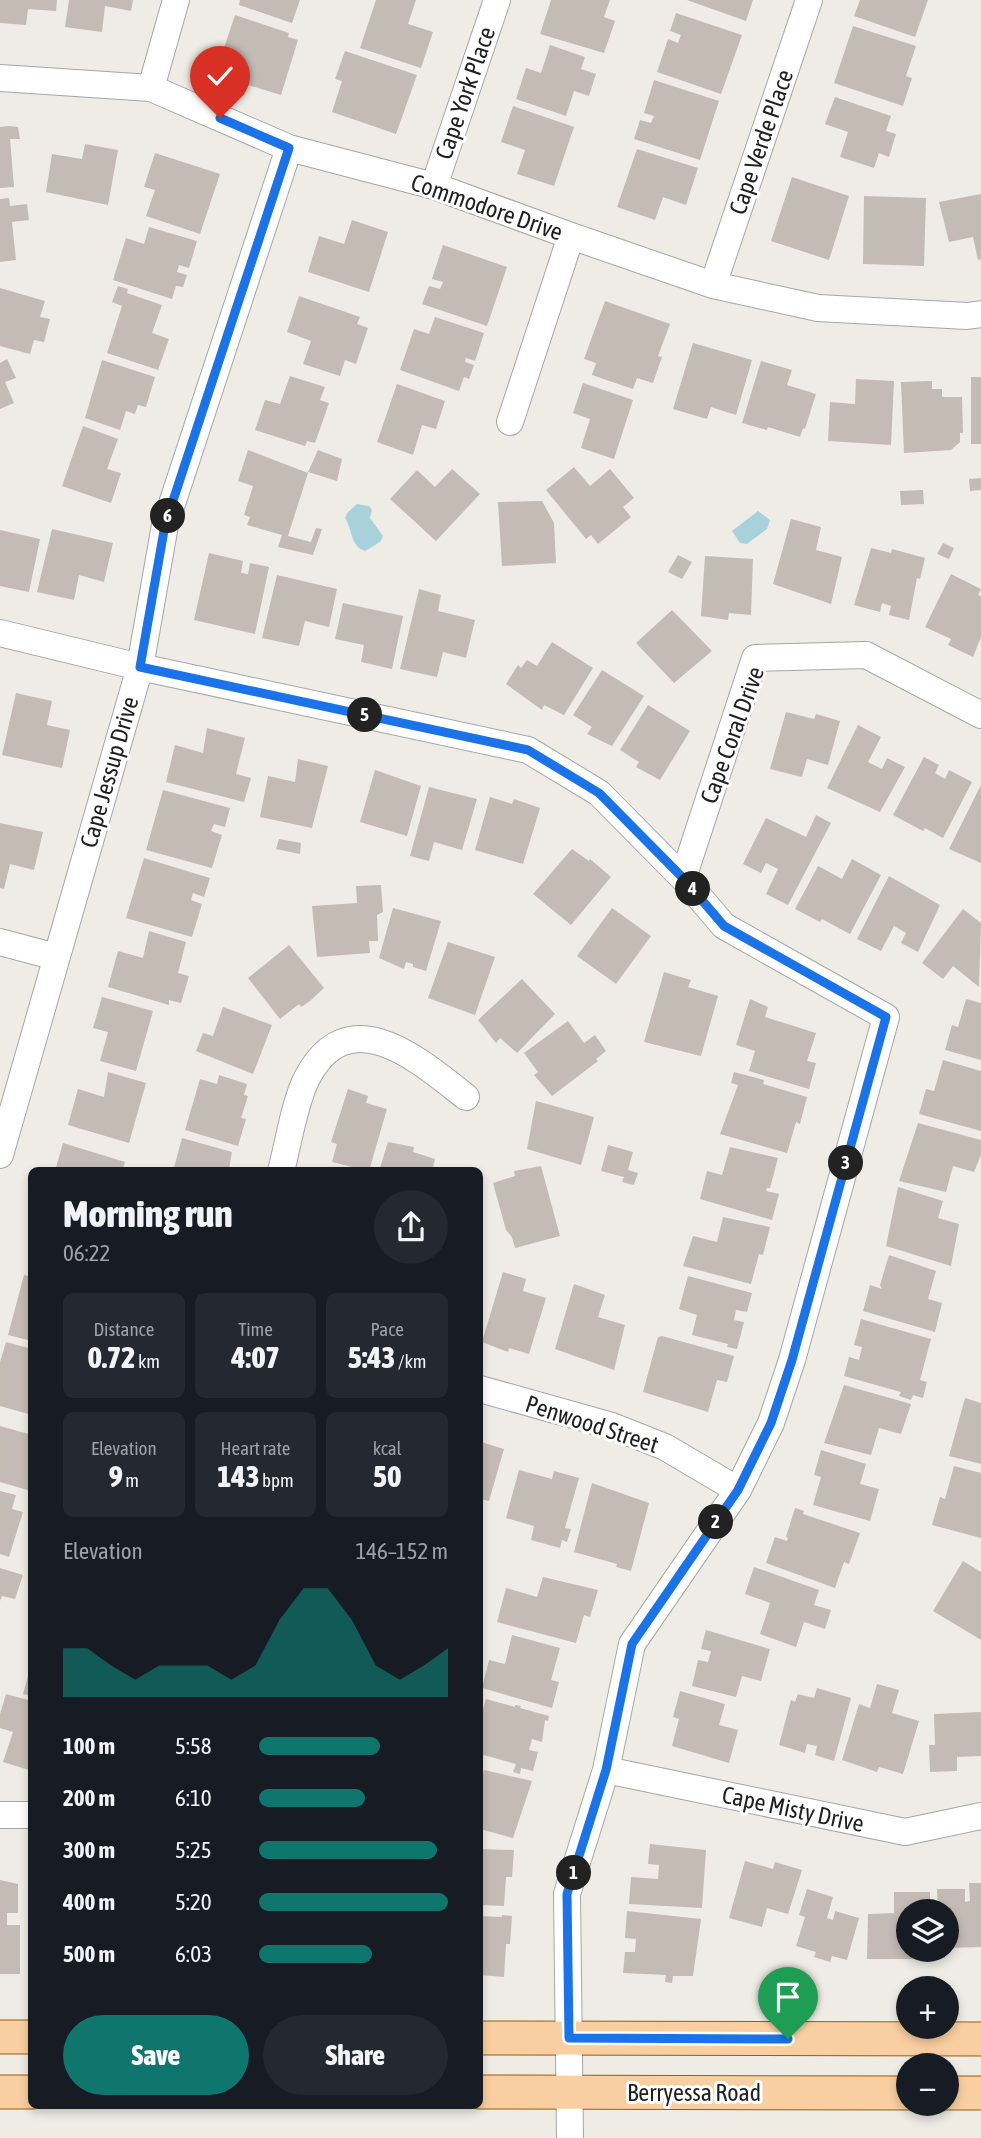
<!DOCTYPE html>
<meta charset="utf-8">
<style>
:root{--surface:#171b24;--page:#242831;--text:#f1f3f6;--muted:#9ea1a6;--accent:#0f766e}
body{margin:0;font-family:"Asap Condensed",sans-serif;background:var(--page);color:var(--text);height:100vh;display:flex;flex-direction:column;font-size:26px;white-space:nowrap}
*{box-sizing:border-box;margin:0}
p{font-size:23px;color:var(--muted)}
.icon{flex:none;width:38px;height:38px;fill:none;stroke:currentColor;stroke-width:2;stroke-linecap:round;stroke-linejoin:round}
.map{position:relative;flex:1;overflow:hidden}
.sheet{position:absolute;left:28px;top:1167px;width:455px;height:942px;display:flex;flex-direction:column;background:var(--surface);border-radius:10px;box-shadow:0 4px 10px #0003}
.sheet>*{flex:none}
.tools{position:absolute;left:896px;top:1899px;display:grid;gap:14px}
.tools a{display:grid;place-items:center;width:63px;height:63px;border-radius:50%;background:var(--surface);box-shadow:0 4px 10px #0003;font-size:35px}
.pin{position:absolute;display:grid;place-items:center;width:60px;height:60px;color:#fff;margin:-72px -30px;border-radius:50% 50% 50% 0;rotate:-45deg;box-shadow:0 0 7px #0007}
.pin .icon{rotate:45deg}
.km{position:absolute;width:35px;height:35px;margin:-18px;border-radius:50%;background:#222;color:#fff;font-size:19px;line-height:35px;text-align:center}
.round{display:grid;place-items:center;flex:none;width:74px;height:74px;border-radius:37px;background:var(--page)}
.summary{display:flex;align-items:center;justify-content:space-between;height:119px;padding:0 35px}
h1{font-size:38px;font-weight:800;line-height:52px}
.metrics{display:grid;grid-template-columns:repeat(3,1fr);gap:10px;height:119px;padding:7px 35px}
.metrics div{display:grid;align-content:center;border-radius:10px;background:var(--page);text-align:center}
.metrics b{font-size:30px;font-weight:800}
.metrics small{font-size:19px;font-weight:400}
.metrics p{font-size:19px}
.chart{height:196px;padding:14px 35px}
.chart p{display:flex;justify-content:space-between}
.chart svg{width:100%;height:126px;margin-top:7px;fill:var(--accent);opacity:.7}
.cta{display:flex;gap:14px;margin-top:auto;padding:14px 35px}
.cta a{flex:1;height:80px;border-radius:42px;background:var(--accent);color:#fff;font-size:28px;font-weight:800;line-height:80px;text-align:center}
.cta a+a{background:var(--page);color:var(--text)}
ul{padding:0 35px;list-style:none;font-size:23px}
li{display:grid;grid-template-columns:112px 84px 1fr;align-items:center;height:52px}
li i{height:18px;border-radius:9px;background:var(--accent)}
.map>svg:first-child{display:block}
</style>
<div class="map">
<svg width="981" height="2138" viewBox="0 0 981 2138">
<rect width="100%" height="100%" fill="#efece5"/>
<path fill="#a7d2dc" d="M357,504L369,506L372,510L370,518L383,536L380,542L365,551C350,546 353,530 345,518L347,513Z
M758,511L770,520L767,529L747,544L740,543L732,531Z"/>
<path fill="#c4bbb5" d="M0,0H57L56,11L28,9L26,25L0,23Z
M69,0H133L131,11L105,6L102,32L65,27Z
M240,0H300L292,23L239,5Z
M376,0H416L408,24L433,32L421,68L360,48Z
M551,0H610L604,17L615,21L604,53L540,34Z
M687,0H753L746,21Z
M860,0H928L915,37L854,16Z
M676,13L742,35L721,94L657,72L668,39L678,43L681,35L670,31Z
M235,15L289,33L288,37L298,40L281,95L215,75Z
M853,26L916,46L906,76L912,78L903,106L834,83Z
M550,45L585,57L581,69L596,74L589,96L574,91L566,116L516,99L526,68L541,73Z
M345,51L417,75L396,134L332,112L342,81L335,79Z
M654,80L719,101L700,160L634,139L640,120L651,123L654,116L644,113Z
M835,97L891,116L886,131L896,134L889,157L879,153L874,168L840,157L848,132L825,124Z
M513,106L574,127L554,186L517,174L525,150L501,142Z
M8,126L18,127L20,139H10L14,187L0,188V127Z
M85,144L118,150L108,205L46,192L52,154L82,159Z
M637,149L698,168L686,205L663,197L655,220L617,207Z
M155,153L220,174L200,234L146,216L155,190L144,187Z
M792,177L849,196L829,260L771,241Z
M981,194V259L978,260L973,237L949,242L939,202Z
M864,196L926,198L924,266L863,264Z
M9,198L10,206L27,204L29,220L12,222L16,260L0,262V199Z
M352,220L388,232L369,292L308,272L319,236L344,244Z
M149,227L197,241L189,268L179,265L177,272L187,275L183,287L176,286L172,299L113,280L126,238L144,244Z
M443,245L507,267L487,326L422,304L429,286L440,289L443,282L432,279Z
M118,286L128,289L127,293L162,305L152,333L169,339L158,370L107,353L122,306L112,302Z
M0,288L45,301L40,317L50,319L44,342L34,340L30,354L0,346Z
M299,296L360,317L357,324L368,328L356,364L345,360L340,376L303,364L311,341L287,332Z
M605,301L670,324L658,356L662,357L653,383L637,378L633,389L592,375L596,363L584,359Z
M435,317L484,333L475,361L466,358L465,362L474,365L469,379L464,377L459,391L400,370L414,329L429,334Z
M693,343L752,360L736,415L711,407L707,419L673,409Z
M7,359L16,378L5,382L14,403L0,409V363Z
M102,360L155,377L146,407L138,405L135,414L126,411L120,430L85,418Z
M761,361L792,370L787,385L816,394L805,429L803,428L800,437L768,427L767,430L742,423Z
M290,376L325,387L320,400L329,403L315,443L307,441L305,446L255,430L265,400L280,404Z
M971,377H981V444H971Z
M856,379L894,381L891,445L828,441L830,402L855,404Z
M932,381V389H942V397H962L963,433H960V442L951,450L904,453L901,382Z
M583,383L633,400L614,459L581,448L590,419L573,413Z
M397,384L445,401L436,429L422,425L413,455L377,442Z
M83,426L118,439L107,469L121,473L111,503L62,486Z
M248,450L308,473L288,536L311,542L316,528L322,529L313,555L278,547L282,535L247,525L250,517L244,515L253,486L238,481Z
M318,450L342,459L337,481L308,472Z
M574,467L590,486L610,469L634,498L623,507L631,517L598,544L591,535L586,539L546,490Z
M452,469L480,494L436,541L390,499L417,470L435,487Z
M981,478V490L970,491L969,479Z
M923,490L924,504L901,505L900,491Z
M542,501L554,523L556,563L502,566L498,502Z
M791,519L821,527L816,550L842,557L831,604L773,584Z
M52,529L113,543L104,582L79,575L74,600L37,592Z
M0,530L40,539L29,592L0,586Z
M943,543L954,548L949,559L937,554Z
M871,548L891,553L892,549L925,558L920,579L917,578L909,620L889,615L891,606L882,603L880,612L854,605Z
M209,553L243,561L241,573L248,574L250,563L269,567L255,634L194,620Z
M678,555L692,562L682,579L668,572Z
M705,556L753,559L751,615L729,613L728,620L701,616Z
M951,574L981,589L978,595L981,596V637L973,657L948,645L951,639L925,627Z
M277,575L337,589L329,627L305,621L299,646L262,638Z
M419,589L441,595L438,611L475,620L466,658L443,652L437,677L400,669Z
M343,603L403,616L392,669L361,662L364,645L335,639Z
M672,610L712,651L674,683L636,643Z
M552,642L593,668L564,715L544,705L542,710L506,684L518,665L521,668L527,660L537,666Z
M602,670L644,696L612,746L587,734L592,727L573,715Z
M16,693L52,701L47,725L70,730L62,768L2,755Z
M648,705L690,731L660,780L636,767L639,762L620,750Z
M786,712L814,719L816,714L840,721L828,765L807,759L802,777L770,769Z
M858,725L881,737L868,762L882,769L887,758L905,767L880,812L827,788Z
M207,728L245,738L236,774L251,778L244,802L166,782L175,745L203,753Z
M924,757L939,765L935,773L945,779L949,770L972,782L943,838L925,828L923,831L893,815Z
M298,759L328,766L312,828L260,817L268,776L295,782Z
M375,770L421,786L407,836L360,822Z
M981,785V863L949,849Z
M429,787L477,799L462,850L434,842L429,861L410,856Z
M163,790L230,808L225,827L214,824L211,831L222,835L212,868L146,850Z
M490,797L512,804L514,799L540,808L523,864L475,850Z
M816,815L831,823L788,905L766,894L778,869L766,863L761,873L743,864L766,818L806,837Z
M0,823L43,832L34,870L10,864L4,889L0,888Z
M279,839L301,843L300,854L276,849Z
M572,849L589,861L590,859L611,877L571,925L533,894Z
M144,858L210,878L204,897L193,893L191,900L202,904L192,937L126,918Z
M852,859L881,875L850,934L822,919L820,922L795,909L818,866L842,879Z
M889,876L940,905L918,952L901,943L906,933L894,926L881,951L857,939Z
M381,885L383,912L377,915L378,941H369L370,953L317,957L312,906L357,903L356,886Z
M393,908L441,921L426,971L413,967V964L406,962L404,969L379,958Z
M612,908L651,936L616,984L577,956Z
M963,909L981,923L979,987L953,966L943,979L922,963Z
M149,931L186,942L178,973L189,976L181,1003L169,1000V1005L108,987L118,951L143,958Z
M448,942L495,957L475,1015L428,998Z
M289,945L324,988L310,1001L301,1007L299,1004L280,1019L248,978Z
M664,972L691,980L688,987L718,996L701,1056L644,1042Z
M522,979L555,1014L517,1053L500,1038L496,1043L478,1020Z
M102,997L153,1011L136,1071L100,1061L108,1032L93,1028Z
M750,999L768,1007L765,1017L816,1033L807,1061L816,1063L809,1089L749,1071L755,1051L736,1045Z
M966,999L981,1003V1060L945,1050L952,1025L958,1027Z
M223,1007L272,1025L253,1074L196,1051L203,1033L213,1036Z
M568,1021L584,1043L595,1035L606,1051L596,1059L598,1061L552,1096L534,1075L538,1072L524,1053Z
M943,1060L981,1071V1131L919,1114L926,1089L934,1091Z
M108,1072L146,1083L129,1143L68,1125L78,1089L104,1097Z
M734,1072L764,1080L763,1084L807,1097L800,1124L796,1122L787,1153L720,1134L738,1085L731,1083Z
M219,1075L247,1084L244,1095L248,1096L241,1118L246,1119L238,1146L185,1130L200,1079L217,1084Z
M348,1089L368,1096L366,1103L387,1109L369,1171L332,1162L337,1144L331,1142Z
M536,1101L594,1117L581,1165L527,1149Z
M918,1123L981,1140V1155L974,1172L953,1166L946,1192L899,1181Z
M182,1138L232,1152L229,1170L173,1171Z
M388,1142L414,1147L413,1152L435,1159L432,1171H379Z
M63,1143L125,1162L122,1171H55Z
M608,1145L633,1152L628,1170L638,1173L634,1185L622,1182L624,1177L601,1171Z
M730,1147L778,1158L770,1188H767L766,1191L779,1194L772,1220L700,1199L707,1171L722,1175Z
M541,1166L560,1236L515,1248L512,1237L506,1230L493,1183L515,1176L514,1171Z
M898,1187L943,1201L938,1218L959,1224L951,1266L886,1246Z
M723,1217L770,1227L763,1255L759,1254L751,1284L683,1266L693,1236L717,1242Z
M889,1255L936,1271L928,1299L942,1303L935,1332L863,1311L870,1285L882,1289L880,1285Z
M503,1272L526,1279L523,1291L546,1298L529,1354L509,1348L508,1352L482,1342Z
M24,1275L32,1277V1341L8,1335Z
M688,1276L752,1293L747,1312L736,1310L734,1320L744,1322L737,1349L727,1347L728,1344L692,1335L697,1315L679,1309Z
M574,1284L605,1295L598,1317L625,1325L614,1370L555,1349Z
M861,1319L931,1339L920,1380L927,1382L923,1398L913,1395L911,1400L899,1396L901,1392L844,1376L849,1357L859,1360L862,1347L854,1345Z
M662,1336L734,1356L727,1382L717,1380L708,1412L643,1392L658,1337Z
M6,1342L32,1349V1415L0,1406V1362Z
M844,1385L911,1404L901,1434L879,1428L871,1455L824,1443Z
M965,1398L981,1403V1464L949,1456Z
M0,1426L32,1435L31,1491L0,1482Z
M480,1436L483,1437L481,1442L504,1449L489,1501L480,1499Z
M821,1450L866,1464L860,1484L879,1489L870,1521L813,1505L821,1477L814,1475Z
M954,1466L981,1473V1538L932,1525L940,1497L945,1499Z
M519,1470L552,1479L554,1471L579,1478L565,1528L571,1529L567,1542L562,1540L560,1548L531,1540L534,1526L506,1518Z
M592,1483L649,1503L631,1571L616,1567L617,1564L574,1552Z
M0,1491L16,1495L12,1509L23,1512L9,1557L0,1554Z
M795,1508L804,1511L803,1514L860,1533L849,1564L844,1562L835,1588L766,1563L775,1537L787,1541L788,1538L786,1537Z
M963,1561L981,1572V1640L933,1611Z
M754,1567L819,1590L814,1605L831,1610L825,1629L804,1622L796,1647L760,1634L770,1603L745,1594Z
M0,1568L23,1575L15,1599L2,1596L0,1601Z
M543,1577L598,1590L590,1617L584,1615L576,1643L497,1622L506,1588L537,1597Z
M706,1630L770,1649L761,1681L742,1676L736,1697L692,1686L698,1660L708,1662L711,1651L701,1649Z
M512,1635L560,1648L551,1680L559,1682L552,1708L482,1688L489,1660L505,1664Z
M31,1666H32V1696L23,1694Z
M877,1684L899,1690L892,1713L919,1721L903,1774L879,1767L877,1772L842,1760L859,1704L870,1708Z
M817,1688L851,1698L834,1761L815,1755L817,1746L807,1744L805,1753L779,1745L791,1700L795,1702L798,1694L814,1698Z
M680,1691L725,1704L719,1725L738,1730L729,1763L672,1746L679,1719L673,1717Z
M6,1694L32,1701V1771L3,1762L13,1732L0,1728V1714Z
M486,1699L515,1707V1705L521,1706L520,1708L549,1716L548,1721L545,1720L542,1742L532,1739L529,1750L538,1752L533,1771L521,1768L520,1774L513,1772L516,1764L480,1754V1720Z
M981,1712V1756L957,1757V1771L930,1772L929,1745H935L934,1714Z
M484,1770L532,1781L513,1838L480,1829V1788Z
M650,1844L706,1850L702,1908L629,1904L631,1877L658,1879L659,1865L648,1864Z
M480,1849L514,1850L512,1877H506L504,1906L480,1905Z
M745,1861L773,1869L775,1862L802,1870L788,1914L767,1908L762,1927L729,1918Z
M0,1880L18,1884V1913H7V1925H20V1974H0Z
M969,1883H981V1947L947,1948V1911H938L937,1889H965V1902L970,1901Z
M807,1889L833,1897L827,1918L833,1920L835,1911L859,1918L847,1960L832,1956L830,1962L814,1957L816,1952L796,1946L805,1917L799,1915Z
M894,1892H930V1911H908V1950H918V1959H867L868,1914L894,1913Z
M627,1911L701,1919L693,1976H673L672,1983L665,1982L666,1975L623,1973L625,1952H635L636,1939L625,1938Z
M502,1915L512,1916L510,1944H506L504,1977L480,1975V1916L502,1917Z"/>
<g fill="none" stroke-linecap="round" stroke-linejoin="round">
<defs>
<path id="minor" d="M0,78L151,88L289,148L434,186L571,236L713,285L818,308L967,316L981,314
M151,88L176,0
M434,186L497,0
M713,285L809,0
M510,422L571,236
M0,633L140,667L528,750L599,793L683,878L724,926L886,1017L792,1360L771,1423L738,1490L632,1644L606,1770L567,1894L570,2138
M683,878L755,658L866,655L981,715
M0,942L56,957
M0,1155L140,667L165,525L289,148
M281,1171C288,1145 295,1100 307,1078C349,998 419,1060 466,1097
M480,1389L612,1426L665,1447L738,1490
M606,1770L905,1832L981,1816
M0,1815H32"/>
<path id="major" d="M0,2037H32
M480,2038L981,2039
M0,2092H32
M480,2092L908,2093
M947,2093H981"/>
</defs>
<use href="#minor" stroke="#a6a6a6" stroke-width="28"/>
<use href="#major" stroke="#955f05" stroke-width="35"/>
<use href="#minor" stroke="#fff" stroke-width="26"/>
<use href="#major" stroke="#f9cfa1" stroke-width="33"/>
</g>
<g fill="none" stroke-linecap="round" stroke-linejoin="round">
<defs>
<path id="route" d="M220,118L289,148L165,525L140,667L528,750L599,793L683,878L724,926L886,1017L792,1360L771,1423L738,1490L632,1644L606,1770L567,1894L569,2038L788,2039"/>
</defs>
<use href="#route" stroke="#fff" stroke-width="14"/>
<use href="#route" stroke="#1a73e8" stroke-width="9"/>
</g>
<g text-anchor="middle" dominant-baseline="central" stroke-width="6" stroke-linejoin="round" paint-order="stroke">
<g font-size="24" fill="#1f1f1f" stroke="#fff">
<text transform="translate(465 93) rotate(-71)">Cape York Place</text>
<text transform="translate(761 142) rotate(-71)">Cape Verde Place</text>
<text transform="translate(487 207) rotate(19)">Commodore Drive</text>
<text transform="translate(732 735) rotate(-70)">Cape Coral Drive</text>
<text transform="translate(109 772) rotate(-74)">Cape Jessup Drive</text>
<text transform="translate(592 1424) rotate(18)">Penwood Street</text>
<text transform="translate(793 1809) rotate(12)">Cape Misty Drive</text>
<text x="694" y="2092">Berryessa Road</text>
</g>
</g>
</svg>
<div class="tools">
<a><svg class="icon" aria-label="layers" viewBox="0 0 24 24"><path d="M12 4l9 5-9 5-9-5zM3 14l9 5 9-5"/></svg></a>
<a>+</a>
<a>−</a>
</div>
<div class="pin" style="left:788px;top:2039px;background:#1e9e55"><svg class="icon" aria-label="arrive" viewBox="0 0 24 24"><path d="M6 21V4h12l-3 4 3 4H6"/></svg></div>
<div class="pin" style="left:220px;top:118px;background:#d93025"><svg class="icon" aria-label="check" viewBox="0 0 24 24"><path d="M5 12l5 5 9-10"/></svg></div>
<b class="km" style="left:574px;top:1873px">1</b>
<b class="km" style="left:716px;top:1522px">2</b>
<b class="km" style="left:846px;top:1163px">3</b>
<b class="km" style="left:693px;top:889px">4</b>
<b class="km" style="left:365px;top:715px">5</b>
<b class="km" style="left:168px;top:516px">6</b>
<section class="sheet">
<div class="summary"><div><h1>Morning run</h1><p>06:22</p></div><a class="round"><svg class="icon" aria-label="share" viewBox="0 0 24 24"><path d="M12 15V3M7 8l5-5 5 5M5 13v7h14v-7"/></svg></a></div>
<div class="metrics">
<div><p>Distance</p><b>0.72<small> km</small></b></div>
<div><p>Time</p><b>4:07</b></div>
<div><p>Pace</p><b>5:43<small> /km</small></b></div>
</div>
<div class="metrics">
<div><p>Elevation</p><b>9<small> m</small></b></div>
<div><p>Heart rate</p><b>143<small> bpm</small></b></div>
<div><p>kcal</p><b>50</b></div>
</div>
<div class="chart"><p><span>Elevation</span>146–152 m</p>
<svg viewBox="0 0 160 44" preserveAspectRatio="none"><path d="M0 44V27L10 27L20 33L30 38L40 33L50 33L60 33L70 38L80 33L90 17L100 6L110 6L120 17L130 33L140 38L150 33L160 27V44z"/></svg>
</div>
<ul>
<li><b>100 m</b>5:58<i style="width:64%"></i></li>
<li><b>200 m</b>6:10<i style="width:56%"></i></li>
<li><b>300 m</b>5:25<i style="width:94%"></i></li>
<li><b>400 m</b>5:20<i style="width:100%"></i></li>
<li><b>500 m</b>6:03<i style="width:60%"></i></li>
</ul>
<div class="cta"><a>Save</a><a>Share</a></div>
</section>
</div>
